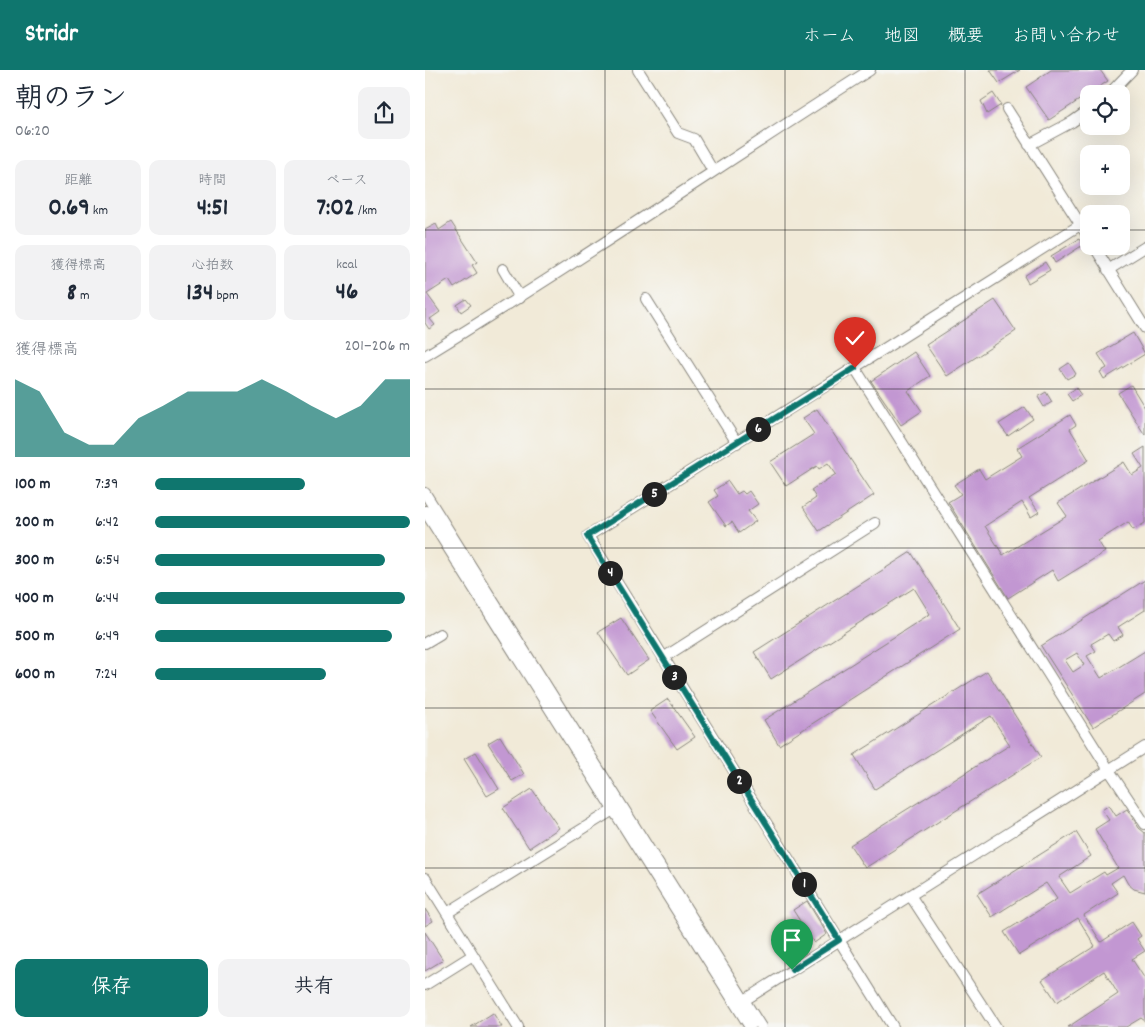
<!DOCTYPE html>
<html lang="ja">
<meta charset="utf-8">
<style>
:root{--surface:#fff;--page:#f2f2f3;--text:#1f2937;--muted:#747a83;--accent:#0f766e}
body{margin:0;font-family:Dekko,"Klee One",sans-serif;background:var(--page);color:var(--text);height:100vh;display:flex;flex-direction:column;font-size:19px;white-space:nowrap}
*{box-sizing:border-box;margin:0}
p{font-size:16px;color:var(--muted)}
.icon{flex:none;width:28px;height:28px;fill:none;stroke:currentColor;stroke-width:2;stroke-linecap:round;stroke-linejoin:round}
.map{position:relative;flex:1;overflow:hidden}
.sheet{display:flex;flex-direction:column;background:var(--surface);width:425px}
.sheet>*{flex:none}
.controls{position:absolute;left:655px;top:15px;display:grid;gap:10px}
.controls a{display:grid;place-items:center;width:50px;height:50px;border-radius:10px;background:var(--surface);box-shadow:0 5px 20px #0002;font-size:25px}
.pin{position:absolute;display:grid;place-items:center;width:42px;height:42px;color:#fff;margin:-51px -21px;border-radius:50% 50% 50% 0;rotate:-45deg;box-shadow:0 0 5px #0007}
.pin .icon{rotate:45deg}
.km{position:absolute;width:25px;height:25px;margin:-12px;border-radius:50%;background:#222;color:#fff;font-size:14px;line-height:25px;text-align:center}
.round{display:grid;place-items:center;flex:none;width:52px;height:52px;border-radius:10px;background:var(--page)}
.headline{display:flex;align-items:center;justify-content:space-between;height:85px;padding:0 15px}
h1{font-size:28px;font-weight:700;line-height:38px}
.figures{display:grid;grid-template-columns:repeat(3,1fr);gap:8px;height:85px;padding:5px 15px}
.figures div{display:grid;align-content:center;border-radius:10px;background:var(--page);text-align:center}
.figures b{font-size:25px;font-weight:700}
.figures small{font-size:14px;font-weight:400}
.figures p{font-size:14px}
.chart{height:140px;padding:10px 15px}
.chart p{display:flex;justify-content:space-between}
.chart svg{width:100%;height:90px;margin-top:5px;fill:var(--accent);opacity:.7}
.cta{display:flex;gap:10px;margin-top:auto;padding:10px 15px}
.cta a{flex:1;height:58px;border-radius:10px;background:var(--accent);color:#fff;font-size:20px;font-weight:700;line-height:58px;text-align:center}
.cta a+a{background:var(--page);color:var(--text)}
ul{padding:0 15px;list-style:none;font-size:16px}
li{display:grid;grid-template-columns:80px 60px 1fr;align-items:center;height:38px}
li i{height:12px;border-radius:6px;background:var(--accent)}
header{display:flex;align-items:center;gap:30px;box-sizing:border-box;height:70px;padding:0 25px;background:var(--accent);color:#fff}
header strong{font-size:24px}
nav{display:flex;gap:28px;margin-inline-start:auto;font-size:18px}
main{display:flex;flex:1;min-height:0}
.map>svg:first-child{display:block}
</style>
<header>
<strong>Stridr</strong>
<nav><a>ホーム</a><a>地図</a><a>概要</a><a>お問い合わせ</a></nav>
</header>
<main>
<section class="sheet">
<div class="headline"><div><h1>朝のラン</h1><p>06:20</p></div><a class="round"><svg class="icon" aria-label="share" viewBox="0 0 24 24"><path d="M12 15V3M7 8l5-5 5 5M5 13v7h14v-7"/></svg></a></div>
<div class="figures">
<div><p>距離</p><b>0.69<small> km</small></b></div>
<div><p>時間</p><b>4:51</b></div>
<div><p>ペース</p><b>7:02<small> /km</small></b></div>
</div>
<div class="figures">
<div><p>獲得標高</p><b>8<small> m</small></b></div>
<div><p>心拍数</p><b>134<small> bpm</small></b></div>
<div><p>kcal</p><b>46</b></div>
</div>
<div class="chart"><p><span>獲得標高</span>201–206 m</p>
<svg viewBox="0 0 160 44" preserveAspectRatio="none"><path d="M0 44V6L10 12L20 32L30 38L40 38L50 25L60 19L70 12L80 12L90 12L100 6L110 12L120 19L130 25L140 19L150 6L160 6V44z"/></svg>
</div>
<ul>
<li><b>100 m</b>7:39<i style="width:59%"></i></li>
<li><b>200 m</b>6:42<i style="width:100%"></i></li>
<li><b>300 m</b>6:54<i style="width:90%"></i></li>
<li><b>400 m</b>6:44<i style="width:98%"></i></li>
<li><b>500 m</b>6:49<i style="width:93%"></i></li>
<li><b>600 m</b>7:24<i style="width:67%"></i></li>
</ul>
<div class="cta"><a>保存</a><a>共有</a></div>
</section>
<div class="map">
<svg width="720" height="957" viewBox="0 0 720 957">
<rect width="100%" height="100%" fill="#f6f6f2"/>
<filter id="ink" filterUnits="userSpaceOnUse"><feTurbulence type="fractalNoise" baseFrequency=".02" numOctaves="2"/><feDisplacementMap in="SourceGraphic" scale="10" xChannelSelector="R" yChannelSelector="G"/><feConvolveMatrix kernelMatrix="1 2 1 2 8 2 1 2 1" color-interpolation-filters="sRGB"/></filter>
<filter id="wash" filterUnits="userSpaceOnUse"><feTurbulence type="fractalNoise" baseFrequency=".0096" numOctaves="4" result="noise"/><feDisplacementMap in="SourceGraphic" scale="20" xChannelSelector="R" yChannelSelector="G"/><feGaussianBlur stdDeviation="1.12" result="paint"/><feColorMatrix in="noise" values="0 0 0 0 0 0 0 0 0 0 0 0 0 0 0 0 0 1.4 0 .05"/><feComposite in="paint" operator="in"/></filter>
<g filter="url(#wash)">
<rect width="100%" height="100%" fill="#f1ead8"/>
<g id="blocks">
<path fill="#c297d2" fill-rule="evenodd" d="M565,0H595L574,13Z
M626,0H675L683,11L624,50L601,17Z
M568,23L576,35L562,44L556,31Z
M26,152L52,192L47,195L52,203L29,218L24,210L2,224L15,242L5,249L10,255L4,259L0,253V160L11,154L14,160Z
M654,169L658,175L630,193L626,186Z
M620,192L625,200L603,213L599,206Z
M41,229L46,235L36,242L32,235Z
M570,230L591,261L522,306L501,275Z
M708,263L720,284L679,309L675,302L682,298L673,284Z
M489,282L505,306L483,321L497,341L476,355L446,311Z
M644,293L651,304L642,309L635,299Z
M706,315L720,338V365L693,323Z
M651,318L656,325L647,331L642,324Z
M621,322L627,332L619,337L613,327Z
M600,337L608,349L583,366L574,354Z
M392,339L449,425L394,461L378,437L391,428L386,420L411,404L403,393L394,399L392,396L361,416L345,392L389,364L378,348Z
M645,345L651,355L645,359L664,390L604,428L614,442L606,447L597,432L560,456L578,485L642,446L633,433L699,392L707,405L718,398L709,384L720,377V453L708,460L703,452L673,471L680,482L633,511L627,500L583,528L523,432L536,424L529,415L554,399L560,409L597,386L592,378Z
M303,411L312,424L317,421L320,424L324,421L333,434L323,441L331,451L314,463L307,452L301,456L284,432L293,426L289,420Z
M486,482L535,559L354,675L339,650L505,544L489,518L346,609L329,582Z
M720,510V540L693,557L698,565L688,571L683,564L666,574L671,581L662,586L676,608L720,581V624L668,657L616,576ZM652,583L659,595L648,602L640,590Z
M196,548L224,590L202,605L173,562Z
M562,601L616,687L440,798L425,775L585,675L566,646L450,719L429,685Z
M243,629L270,667L252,679L225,641Z
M75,666L99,704L87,711L63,673Z
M51,682L74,719L62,726L39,689Z
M107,719L134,758L104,778L78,738Z
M684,735L691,746L702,739L714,758L720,763V822L709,819L703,814L698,805L686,813L693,823L659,845L676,872L707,852L716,866L712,869L720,881L707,889L720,909V951L716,948L701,957H643L693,924L679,901L632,932L617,910L670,876L653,848L594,885L579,862L632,829L621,813L567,847L552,824L651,762L666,786L634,807L645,823L679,802L681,805L693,798L670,759L684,750L677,740Z
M382,831L402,864L389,873L368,840Z
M0,839L8,851L0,856Z
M0,862L18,890L0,901Z
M376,874L381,883L371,890L365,881Z
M68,943L77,957H46Z"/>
</g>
</g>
<g filter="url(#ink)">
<use href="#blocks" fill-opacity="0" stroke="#86837a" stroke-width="1"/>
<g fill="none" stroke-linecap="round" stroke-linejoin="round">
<defs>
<path id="minor" d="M213,0L253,63L269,69L288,101
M684,24L707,0
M582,39L664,168
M604,75L647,52L664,40
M669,176L720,258
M78,199L95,228
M683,200L720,177
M221,229L312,373
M0,286C151,194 296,95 445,0
M430,298L684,700L720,754
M0,423L336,957
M0,441L325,957
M0,573L15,564
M238,588L450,453
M0,808L93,957
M485,825L571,957
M22,843L193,737
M0,915L48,885
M315,933L720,677
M468,957L163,466L655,155"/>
</defs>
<use href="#minor" stroke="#86837a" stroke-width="12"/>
<use href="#minor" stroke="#fff" stroke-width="10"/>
</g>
</g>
<g fill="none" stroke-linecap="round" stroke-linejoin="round" filter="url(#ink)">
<defs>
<path id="route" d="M367,900L414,870L162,466L430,298"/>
</defs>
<use href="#route" stroke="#fff" stroke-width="10"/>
<use href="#route" stroke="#0f766e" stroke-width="6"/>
</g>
<path fill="none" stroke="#1c1c1c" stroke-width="1" stroke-opacity="0.55" d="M180,0V957M360,0V957M540,0V957M0,160H664M696,160H720M0,319H720M0,478H720M0,638H720M0,798H720"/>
</svg>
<div class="controls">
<a><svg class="icon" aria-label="locate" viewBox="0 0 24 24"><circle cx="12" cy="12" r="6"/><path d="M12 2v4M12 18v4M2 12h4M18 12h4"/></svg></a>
<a>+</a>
<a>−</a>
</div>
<div class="pin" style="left:367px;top:900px;background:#1e9e55"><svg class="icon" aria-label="arrive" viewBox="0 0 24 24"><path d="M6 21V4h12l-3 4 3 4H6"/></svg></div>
<div class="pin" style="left:430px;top:298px;background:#d93025"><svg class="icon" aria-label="check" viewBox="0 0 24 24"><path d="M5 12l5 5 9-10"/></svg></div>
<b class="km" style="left:379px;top:814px">1</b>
<b class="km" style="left:314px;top:711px">2</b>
<b class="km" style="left:249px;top:607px">3</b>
<b class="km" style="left:185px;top:503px">4</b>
<b class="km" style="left:229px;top:424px">5</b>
<b class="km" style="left:333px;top:359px">6</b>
</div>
</main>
